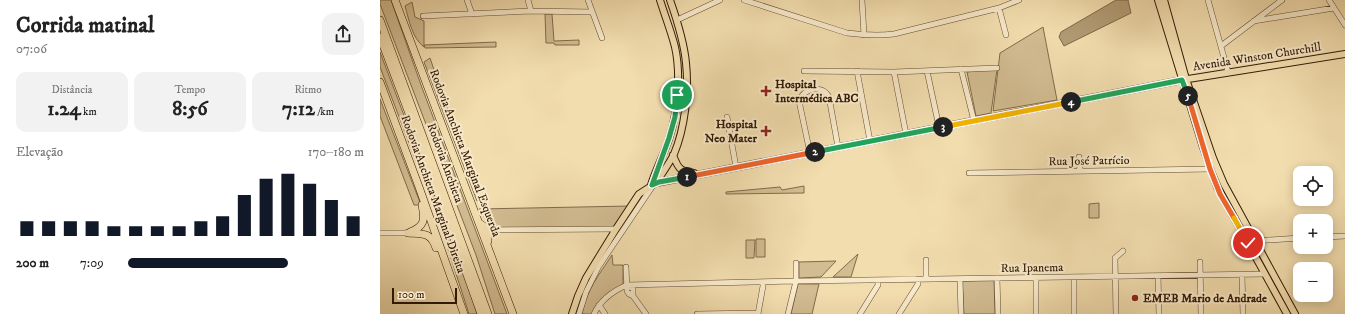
<!DOCTYPE html>
<html lang="pt">
<meta charset="utf-8">
<style>
:root{--surface:#fff;--page:#f2f2f2;--text:#222;--muted:#767676;--accent:#111827}
body{margin:0;font-family:"IM FELL DW Pica",serif;background:var(--page);color:var(--text);height:100vh;display:flex;flex-direction:column;font-size:15px;white-space:nowrap}
*{box-sizing:border-box;margin:0}
p{font-size:13px;color:var(--muted)}
.icon{flex:none;width:22px;height:22px;fill:none;stroke:currentColor;stroke-width:2;stroke-linecap:round;stroke-linejoin:round}
.map{position:relative;flex:1;overflow:hidden}
.side{display:flex;flex-direction:column;background:var(--surface);width:380px}
.side>*{flex:none}
.tools{position:absolute;left:913px;top:166px;display:grid;gap:8px}
.tools a{display:grid;place-items:center;width:40px;height:40px;border-radius:8px;background:var(--surface);box-shadow:0 2px 10px #0003;font-size:20px}
.scale{position:absolute;left:12px;bottom:10px;width:65px;box-sizing:border-box;padding-left:4px;border:2px solid #331a04;border-top:0;font-size:11px;line-height:14px;white-space:nowrap;color:#331a04;-webkit-text-stroke:3px #f7e9ca;paint-order:stroke}
.pin{position:absolute;display:grid;place-items:center;width:34px;height:34px;color:#fff;margin:-17px;border:2px solid #fff;border-radius:50%;box-shadow:0 1px 4px #0007}
.km{position:absolute;width:20px;height:20px;margin:-10px;border-radius:50%;background:#222;color:#fff;font-size:11px;line-height:20px;text-align:center}
.round{display:grid;place-items:center;flex:none;width:42px;height:42px;border-radius:12px;background:var(--page)}
.head{display:flex;align-items:center;justify-content:space-between;height:68px;padding:0 16px}
h1{font-size:22px;font-weight:700;line-height:30px}
.figures{display:grid;grid-template-columns:repeat(3,1fr);gap:6px;height:68px;padding:4px 16px}
.figures div{display:grid;align-content:center;border-radius:10px;background:var(--page);text-align:center}
.figures b{font-size:20px;font-weight:700}
.figures small{font-size:11px;font-weight:400}
.figures p{font-size:11px}
.chart{height:112px;padding:8px 16px}
.chart p{display:flex;justify-content:space-between}
.chart svg{width:100%;height:72px;margin-top:4px;stroke:var(--accent);stroke-width:6}
ul{padding:0 16px;list-style:none;font-size:13px}
li{display:grid;grid-template-columns:64px 48px 1fr;align-items:center;height:30px}
li i{height:10px;border-radius:5px;background:var(--accent)}
main{display:flex;flex:1;min-height:0}
.map>svg:first-child{display:block}
</style>
<main>
<section class="side">
<div class="head"><div><h1>Corrida matinal</h1><p>07:06</p></div><a class="round"><svg class="icon" aria-label="share" viewBox="0 0 24 24"><path d="M12 15V3M7 8l5-5 5 5M5 13v7h14v-7"/></svg></a></div>
<div class="figures">
<div><p>Distância</p><b>1.24<small> km</small></b></div>
<div><p>Tempo</p><b>8:56</b></div>
<div><p>Ritmo</p><b>7:12<small> /km</small></b></div>
</div>
<div class="chart"><p><span>Elevação</span>170–180 m</p>
<svg viewBox="0 0 160 44" preserveAspectRatio="none"><path d="M5 44V35M15 44V35M25 44V35M35 44V35M45 44V38M55 44V38M65 44V38M75 44V38M85 44V35M95 44V32M105 44V19M115 44V9M125 44V6M135 44V12M145 44V22M155 44V32"/></svg>
</div>
<ul>
<li><b>200 m</b>7:09<i style="width:68%"></i></li>
</ul>
</section>
<div class="map">
<svg width="965" height="314" viewBox="0 0 965 314">
<rect width="100%" height="100%" fill="#f2ddae"/>
<filter id="stains"><feTurbulence type="fractalNoise" baseFrequency=".005" numOctaves="4"/><feColorMatrix values="0 0 0 0 .2 0 0 0 0 .09 0 0 0 0 .02 0 0 0 .5 -.17"/></filter>
<radialGradient id="worn" r=".72"><stop offset=".6" stop-color="#630" stop-opacity="0"/><stop offset="1" stop-color="#630" stop-opacity=".3"/></radialGradient>
<path fill="#d2bc91" stroke="#826b4a" d="M0,0H11L41,85L127,314H115L96,255L0,4Z
M32,2L35,17L44,21V47C32,38 29,20 25,6Z
M165,14H172L174,41L199,40V45H175L174,43H166Z
M663,27L677,100L613,111L620,53Z
M116,42V47L45,48L44,45Z
M0,52L86,279L97,314H89L60,224L0,67Z
M50,58L99,200L97,201L44,62Z
M617,69L611,113L596,116L587,72Z
M0,99L41,205H34L0,116Z
M424,186V193L346,194V192L400,187L402,190Z
M719,203V218H709V204Z
M250,206L236,227L111,228L99,209Z
M376,239H385V257H376Z
M366,240H375L374,258H366Z
M478,254L471,277H453Z
M232,255L233,265H243V284L213,314H202C207,289 219,275 232,255Z
M456,261L441,277L419,278V262Z
M614,280L615,314H584L582,281Z
M418,284H439L432,314H411Z"/>
<path fill="#b19b74" stroke="#7f6747" d="M736,0H748L751,13L684,46L679,37L681,32Z"/>
<g fill="none" stroke-linecap="round" stroke-linejoin="round">
<defs>
<path id="minor" d="M87,0L92,14
M148,0L151,11
M208,0L222,38
M364,0L467,33C483,35 498,36 514,34L619,8L639,0
M482,0L484,35
M828,0L848,72
M949,0L965,25
M619,8L626,35
M43,16L151,11L212,12
M297,20L340,0
M874,21L954,8
M841,46L902,0
M581,69L594,121
M424,71L514,72L617,68
M477,71L490,141
M547,71L559,127
M514,72L526,134
M347,117L356,167
M430,153L419,101C424,88 442,84 449,97L458,147
M699,157L700,171
M589,173L830,169
M110,230L236,229
M0,233H28
M946,237L965,236
M873,241L920,238
M820,262L821,314
M246,267L247,291L249,294L253,296
M862,275L863,314
M778,276L779,314
M694,277V314
M617,278L618,314
M656,278V314
M546,279V260
M580,279L581,314
M419,281L885,274
M248,285L253,289V296L266,314
M219,305L225,314
M199,314L206,292L219,266L272,187
M214,314C220,301 233,291 247,285L416,281
M317,314L378,313
M378,314L383,286V282
M408,314L416,281V263
M480,314L498,285V280
M519,314L538,284V279
M736,314L735,258L743,251"/>
<path id="major" d="M778,0L823,147L837,187L907,314
M784,0L806,79L833,158L844,184L915,314
M293,155C298,168 299,171 314,173
M276,183C282,173 289,164 294,154C305,128 309,91 306,63C304,41 297,20 290,0
M271,185C276,169 284,154 289,139C298,112 301,74 295,47C291,31 285,16 280,0
M192,314L198,296L206,278L236,229L259,194L276,183L802,80L965,54"/>
<path id="highway" d="M15,0L133,314
M0,20L108,314
M0,37L33,124L101,314
M0,82L39,187L84,314
M99,223L110,230L108,235V241
M30,232C45,226 45,220 42,205
M28,233C43,234 51,232 56,248"/>
</defs>
<use href="#minor" stroke="#634b2e" stroke-width="6"/>
<use href="#major" stroke="#331a04" stroke-width="8"/>
<use href="#highway" stroke="#331a04" stroke-width="8"/>
<use href="#minor" stroke="#f7e9ca" stroke-width="5"/>
<use href="#major" stroke="#f2ddae" stroke-width="6"/>
<use href="#highway" stroke="#f2ddae" stroke-width="7"/>
</g>
<g fill="none" stroke-linecap="round" stroke-linejoin="round">
<defs>
<path id="split-1" d="M297,95L295,117L289,138L272,185L279,182L307,177"/>
<path id="split-2" d="M307,177L435,152"/>
<path id="split-3" d="M435,152L563,127"/>
<path id="split-4" d="M563,127L691,102"/>
<path id="split-5" d="M691,102L802,80L808,96"/>
<path id="split-6" d="M808,96L830,169L840,194L854,218"/>
<path id="split-7" d="M854,218L868,243"/>
</defs>
<use href="#split-1" stroke="#fff" stroke-width="8"/>
<use href="#split-2" stroke="#fff" stroke-width="8"/>
<use href="#split-3" stroke="#fff" stroke-width="8"/>
<use href="#split-4" stroke="#fff" stroke-width="8"/>
<use href="#split-5" stroke="#fff" stroke-width="8"/>
<use href="#split-6" stroke="#fff" stroke-width="8"/>
<use href="#split-7" stroke="#fff" stroke-width="8"/>
<use href="#split-1" stroke="#22a559" stroke-width="5"/>
<use href="#split-2" stroke="#f0652b" stroke-width="5"/>
<use href="#split-3" stroke="#22a559" stroke-width="5"/>
<use href="#split-4" stroke="#f5b400" stroke-width="5"/>
<use href="#split-5" stroke="#22a559" stroke-width="5"/>
<use href="#split-6" stroke="#f0652b" stroke-width="5"/>
<use href="#split-7" stroke="#f5b400" stroke-width="5"/>
</g>
<g fill="#8f2418" stroke="#f7e9ca" stroke-width="1.5">
<path d="M384 85h4v4h4v4h-4v4h-4v-4h-4v-4h4z"/>
<path d="M384 125h4v4h4v4h-4v4h-4v-4h-4v-4h4z"/>
<circle cx="755" cy="298" r="4"/>
</g>
<g text-anchor="middle" dominant-baseline="central" stroke-width="4" stroke-linejoin="round" paint-order="stroke">
<g font-size="12" fill="#331a04" stroke="#f7e9ca">
<text transform="translate(877 57) rotate(-9)">Avenida Winston Churchill</text>
<text transform="translate(85 153) rotate(69)">Rodovia Anchieta Marginal Esquerda</text>
<text transform="translate(709 161) rotate(-1)">Rua José Patrício</text>
<text transform="translate(65 163) rotate(70)">Rodovia Anchieta</text>
<text transform="translate(53 194) rotate(70)">Rodovia Anchieta Marginal Direita</text>
<text transform="translate(652 268) rotate(-1)">Rua Ipanema</text>
</g>
<g font-size="12" font-weight="bold" fill="#331a04" stroke="#f7e9ca" text-anchor="start">
<text x="395" y="84">Hospital<tspan x="395" dy="14">Intermédica ABC</tspan></text>
<text x="377" y="124" text-anchor="end">Hospital<tspan x="377" dy="14">Neo Mater</tspan></text>
<text x="763" y="298">EMEB Mario de Andrade</text>
</g>
</g>
<rect width="100%" height="100%" filter="url(#stains)"/>
<rect width="100%" height="100%" fill="url(#worn)"/>
</svg>
<div class="tools">
<a><svg class="icon" aria-label="locate" viewBox="0 0 24 24"><circle cx="12" cy="12" r="6"/><path d="M12 2v4M12 18v4M2 12h4M18 12h4"/></svg></a>
<a>+</a>
<a>−</a>
</div>
<div class="scale">100 m</div>
<div class="pin" style="left:297px;top:95px;background:#1e9e55"><svg class="icon" aria-label="arrive" viewBox="0 0 24 24"><path d="M6 21V4h12l-3 4 3 4H6"/></svg></div>
<div class="pin" style="left:868px;top:243px;background:#d93025"><svg class="icon" aria-label="check" viewBox="0 0 24 24"><path d="M5 12l5 5 9-10"/></svg></div>
<b class="km" style="left:307px;top:177px">1</b>
<b class="km" style="left:435px;top:152px">2</b>
<b class="km" style="left:563px;top:127px">3</b>
<b class="km" style="left:691px;top:102px">4</b>
<b class="km" style="left:808px;top:96px">5</b>
</div>
</main>
